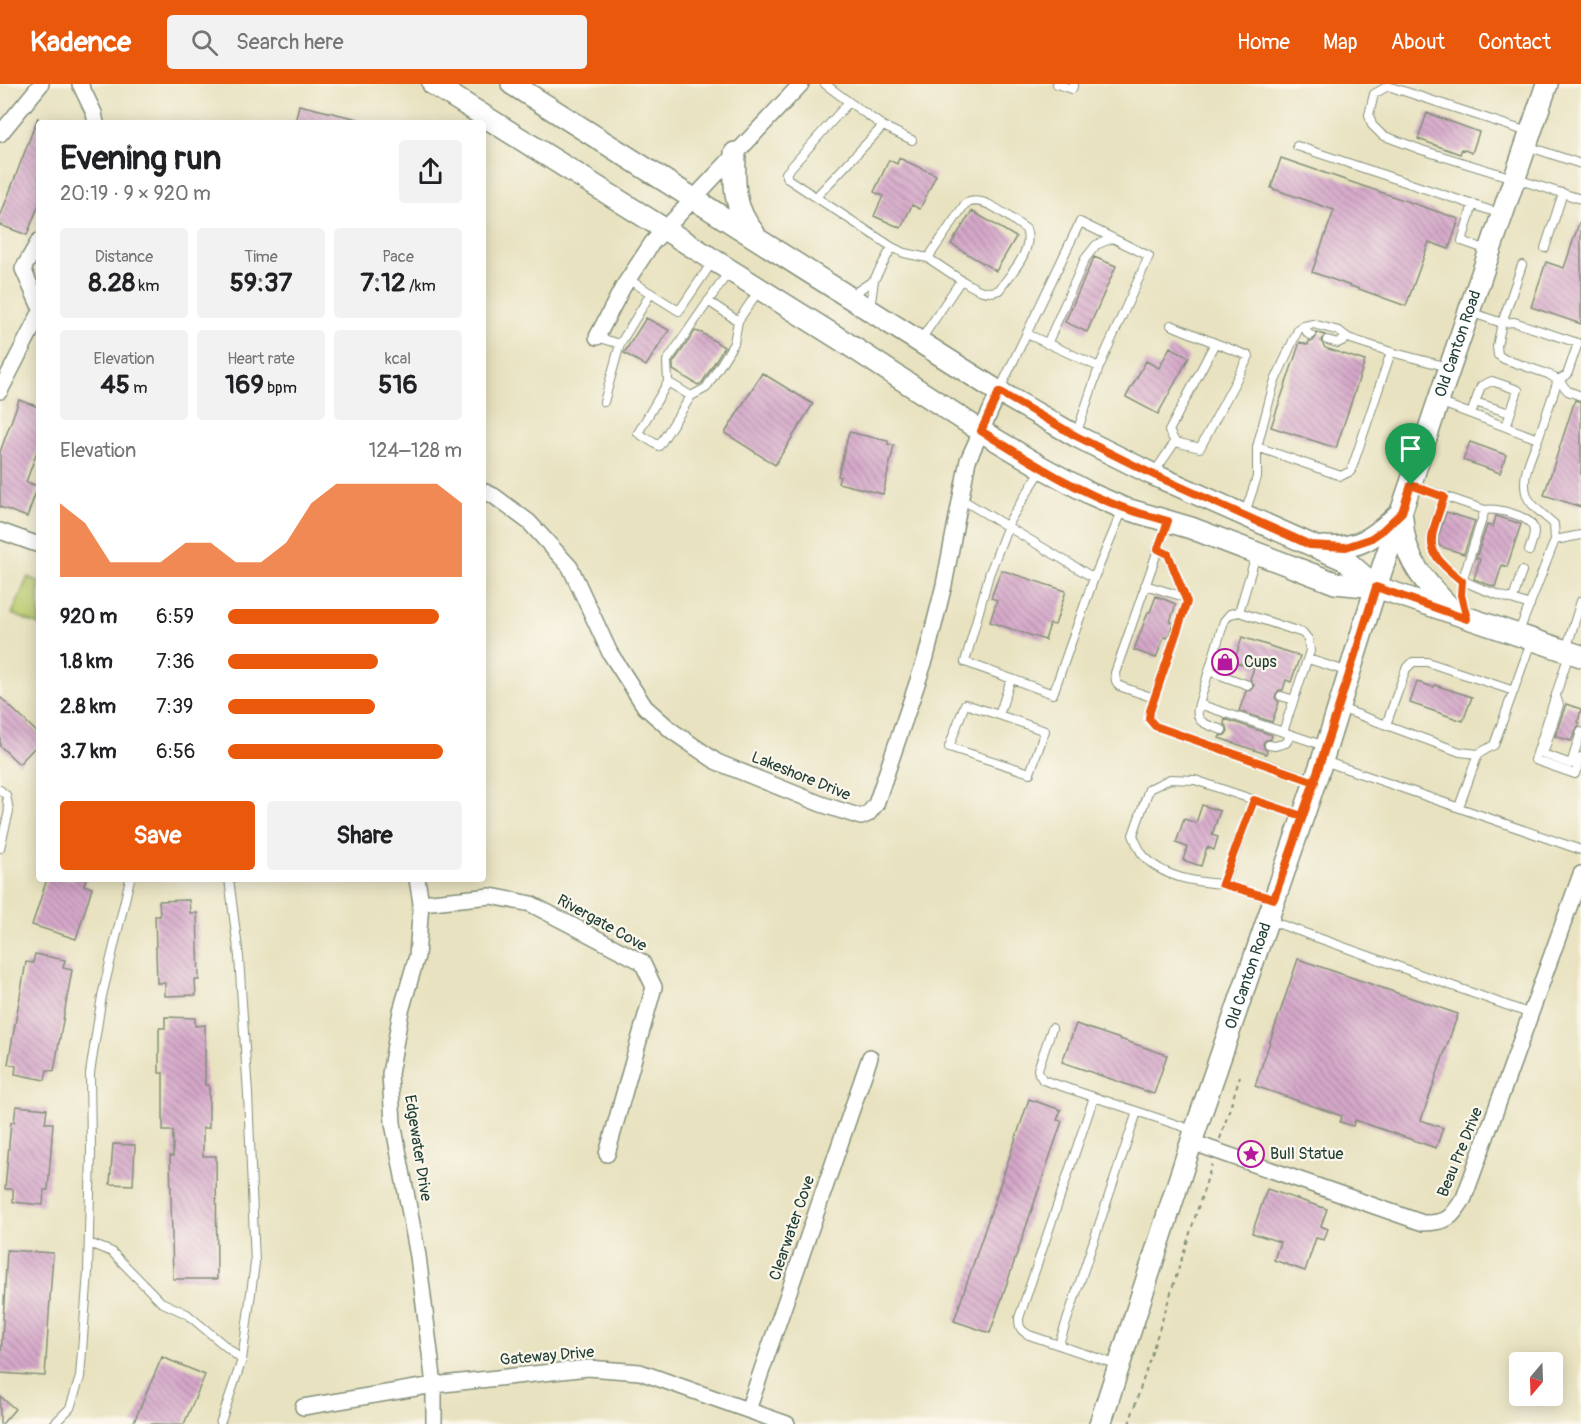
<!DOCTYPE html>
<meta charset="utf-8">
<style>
:root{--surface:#fff;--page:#f2f2f2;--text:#202124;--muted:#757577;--accent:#ea580c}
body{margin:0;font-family:Pangolin,sans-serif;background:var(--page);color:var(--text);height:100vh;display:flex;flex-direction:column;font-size:22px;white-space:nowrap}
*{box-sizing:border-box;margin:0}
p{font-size:20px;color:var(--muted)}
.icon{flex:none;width:33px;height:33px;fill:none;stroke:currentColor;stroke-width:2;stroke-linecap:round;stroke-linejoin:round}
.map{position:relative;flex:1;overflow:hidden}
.panel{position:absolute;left:36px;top:36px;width:450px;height:762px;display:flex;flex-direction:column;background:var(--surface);border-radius:6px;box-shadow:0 3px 15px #0003}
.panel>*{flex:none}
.needle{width:39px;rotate:199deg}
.controls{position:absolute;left:1509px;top:1268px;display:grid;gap:12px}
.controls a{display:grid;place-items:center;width:54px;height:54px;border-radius:6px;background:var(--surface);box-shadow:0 3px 15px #0003;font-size:30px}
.pin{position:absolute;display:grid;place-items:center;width:51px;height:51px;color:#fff;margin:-62px -26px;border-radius:50% 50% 50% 0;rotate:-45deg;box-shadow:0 0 6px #0007}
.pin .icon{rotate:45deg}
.round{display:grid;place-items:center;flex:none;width:63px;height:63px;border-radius:6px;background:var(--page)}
.head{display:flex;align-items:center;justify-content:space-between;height:102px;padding:0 24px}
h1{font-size:33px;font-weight:800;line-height:45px}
.stats{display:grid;grid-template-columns:repeat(3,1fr);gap:9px;height:102px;padding:6px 24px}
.stats div{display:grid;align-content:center;border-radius:6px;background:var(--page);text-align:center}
.stats b{font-size:26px;font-weight:800}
.stats small{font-size:16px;font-weight:400}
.stats p{font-size:16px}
.chart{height:168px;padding:12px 24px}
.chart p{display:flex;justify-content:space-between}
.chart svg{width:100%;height:108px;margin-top:6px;fill:var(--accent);opacity:.7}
.action{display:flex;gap:12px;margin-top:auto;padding:12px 24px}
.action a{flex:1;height:69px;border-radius:6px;background:var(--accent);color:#fff;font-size:24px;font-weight:800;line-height:69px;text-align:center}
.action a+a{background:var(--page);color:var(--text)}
ul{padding:0 24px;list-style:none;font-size:20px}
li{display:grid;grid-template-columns:96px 72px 1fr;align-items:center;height:45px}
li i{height:15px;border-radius:8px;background:var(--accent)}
header{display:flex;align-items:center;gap:36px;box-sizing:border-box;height:84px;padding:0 30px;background:var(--accent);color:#fff}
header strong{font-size:28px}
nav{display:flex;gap:33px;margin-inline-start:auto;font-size:21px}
.search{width:420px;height:54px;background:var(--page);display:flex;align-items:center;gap:15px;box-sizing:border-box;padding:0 21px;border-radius:6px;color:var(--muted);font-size:22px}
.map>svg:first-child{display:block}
</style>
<header>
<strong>Kadence</strong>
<div class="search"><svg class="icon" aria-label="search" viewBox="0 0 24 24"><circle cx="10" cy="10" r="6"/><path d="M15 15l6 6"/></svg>Search here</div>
<nav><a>Home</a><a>Map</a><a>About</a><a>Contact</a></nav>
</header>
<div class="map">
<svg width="1581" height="1340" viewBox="0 0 1581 1340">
<defs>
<pattern id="building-back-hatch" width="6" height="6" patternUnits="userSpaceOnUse" patternTransform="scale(1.5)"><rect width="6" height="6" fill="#d5a7c9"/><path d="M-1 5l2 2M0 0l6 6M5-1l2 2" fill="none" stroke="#ac89a4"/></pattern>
</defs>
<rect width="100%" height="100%" fill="#fbf7ec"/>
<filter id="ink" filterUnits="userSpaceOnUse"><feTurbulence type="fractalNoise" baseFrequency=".0167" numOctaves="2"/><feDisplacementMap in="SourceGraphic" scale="12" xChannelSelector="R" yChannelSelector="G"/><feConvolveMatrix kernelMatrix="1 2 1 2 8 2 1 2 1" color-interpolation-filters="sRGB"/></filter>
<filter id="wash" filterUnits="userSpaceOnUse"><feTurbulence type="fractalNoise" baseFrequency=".008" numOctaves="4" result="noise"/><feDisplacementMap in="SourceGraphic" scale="24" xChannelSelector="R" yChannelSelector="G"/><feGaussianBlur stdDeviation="1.35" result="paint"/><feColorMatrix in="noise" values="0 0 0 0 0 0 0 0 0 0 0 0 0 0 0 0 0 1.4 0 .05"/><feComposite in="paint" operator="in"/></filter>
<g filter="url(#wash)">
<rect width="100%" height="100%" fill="#e8e2c0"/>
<path fill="#bacb6e" stroke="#6c8451" stroke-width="1.5" d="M28,493L39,498V541L12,530Z"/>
<g id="blocks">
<path fill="url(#building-back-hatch)" d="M299,21L358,35L357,39H295Z
M1427,29L1479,48L1472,69L1462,65L1460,70L1418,55Z
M38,33L39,120L27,151L0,141V133Z
M899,74L936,91L920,125L912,121L901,144L874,132L883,112L874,108L889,76L897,80Z
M1281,74L1459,135L1449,165L1429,158L1406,222L1312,188L1334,126L1271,104Z
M972,127L1016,153L996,187L951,160Z
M1579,139L1581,140V240L1531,223L1546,178L1564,184Z
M1094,173L1116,182L1087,248L1065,238Z
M646,234L669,246L646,282L624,269Z
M695,247L702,249L724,263L702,299L698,301L673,286V279Z
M1316,248L1325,251L1321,257L1325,264L1365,277L1336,364L1271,343L1300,258L1308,261L1309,257H1313L1316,253Z
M1170,263L1189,273L1158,330L1126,313L1146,277L1159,284Z
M762,289L813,320L775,381L725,349Z
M19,316L39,323V362L26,398L38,402L27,433L0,423V368Z
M1575,316L1581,318V423L1544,411Z
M849,348L888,357V360L894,361L883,410L838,399L840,393L838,392Z
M1470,358L1506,371L1500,389L1463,376Z
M1446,428L1475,437L1464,470L1439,462L1438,454Z
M1496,432L1521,440L1507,483L1502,481L1495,503L1474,495L1480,475L1476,474L1487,441L1493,443Z
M1001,486L1066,507L1055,541L1050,540L1045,556L990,538L997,516L991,514Z
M1156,512L1176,520L1170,538L1173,539L1168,554L1164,553L1156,574L1134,566L1148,528H1150Z
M1242,553L1300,572L1291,598L1286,596L1283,606H1279L1276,610L1275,614L1279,618L1272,638L1239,627L1246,607L1251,606L1254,601L1250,595L1254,584L1234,578Z
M1417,598L1434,603L1435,601L1472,613L1463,637L1410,619Z
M0,613L39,650V659L19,680L0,662Z
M1566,620L1581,625L1578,638L1580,639L1571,657L1555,652Z
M1225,635L1272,651L1271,655L1266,656L1263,659L1264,664L1267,667L1266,670L1219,654L1220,652L1225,651L1228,647L1227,643L1224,640Z
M1202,721L1220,727L1212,751L1218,753L1214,766L1207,763L1201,782L1183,776L1187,763L1176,759L1184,735L1196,739Z
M47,795H86L84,801L92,804L76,855L32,841Z
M189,816L190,829H197L199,896H195L196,911L165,912V899H157L155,832H160L159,817Z
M35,870L65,876L63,884L72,886L54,987L47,986L45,996L15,990L16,982L8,980L26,878L33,879Z
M1298,875L1458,930L1421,1036L1443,1044L1436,1064L1355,1036L1353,1042L1340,1038L1342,1032L1255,1002Z
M165,933L195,934V942L205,941V1001H209V1044H203V1072H216L217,1195H173L170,1072H173V1047H163V989H159V944H165Z
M1076,940L1167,971L1154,1010L1062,978Z
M1029,1015L1061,1026L1057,1036L1062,1037L990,1249L954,1237Z
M16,1022L47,1025L45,1039H53L48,1106H44L43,1121L13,1118V1105H5L11,1038H14Z
M113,1060L135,1061L133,1101L110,1100Z
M1267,1105L1327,1125L1321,1142L1328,1145L1324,1156L1316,1154L1305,1187L1274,1176L1280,1158L1252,1149Z
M7,1166L53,1169L45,1292L0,1289Z
M162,1273L205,1291L184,1340H133Z
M0,1312L15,1325L2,1340H0Z"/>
</g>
</g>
<g filter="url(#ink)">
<use href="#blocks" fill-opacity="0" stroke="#84907a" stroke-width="1.5"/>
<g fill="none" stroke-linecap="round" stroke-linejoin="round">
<defs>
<path id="lane" d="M825,0L849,18L786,89L788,95L892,163L874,196L870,225
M1057,0L1072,5L1074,0
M883,42L912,56
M1528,48L1388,2L1374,10L1369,31L1372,41L1382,51L1422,66L1581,115
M1297,62L1501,130
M1527,62L1581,80
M816,113L883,42L849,18
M1473,120L1462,157L1488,166
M892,163L904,169L928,174
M1545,164L1563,109
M730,186L667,277L668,298L638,349L659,362L691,312L706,304L734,259L738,237L759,206
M628,195L679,227L713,177
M850,212L874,196
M708,217L738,237
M1470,228L1502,239L1522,181
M1171,241L1215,259
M1304,242L1313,240L1339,247L1348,254L1391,268L1448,283
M1027,250L1099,283
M597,253L620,260
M1327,256L1338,259L1348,254
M920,257L961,196L928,174L965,120C984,109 1010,135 1026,145C1034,167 1011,189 999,206C984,212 974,203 961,196
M1215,259L1249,272L1200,364L1175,358L1169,347Z
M1047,260L1085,175L1096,161L1113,154
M668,298L691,312
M1000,305L1080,138L1149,172L1099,283L1076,351
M604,318L620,260L651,209
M1439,318L1538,355C1532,371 1520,394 1527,412C1531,422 1545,432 1554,440L1555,456L1518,550
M1475,318L1510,329
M1471,330L1481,302L1492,297L1518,306L1506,343
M1538,355L1558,296L1567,291L1578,259L1514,238L1502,239L1497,262L1498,271L1504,275L1548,290L1558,296L1568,307L1581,312
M1257,363L1341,392L1351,387L1391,268
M1042,385L1010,436L989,491L965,578L1053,610L1094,494
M1154,389L1175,358
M1412,401L1485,426C1496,424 1528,431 1533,443C1536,451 1531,459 1529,467
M1444,413C1440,424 1434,437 1432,449C1425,495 1498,510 1530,521
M961,415L1094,494L1123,425
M1245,429L1257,393V363L1274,299L1298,246L1304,242L1308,250L1311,251
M1555,456L1581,451
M1158,465L1168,470L1187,518L1154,614L1119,602L1116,597L1115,589L1168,437
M1256,471L1239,528L1230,530L1224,537L1199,620L1325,662
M1145,501L1181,512L1185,511
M1513,515L1522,487
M1239,528L1303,549L1308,555L1310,567L1283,648
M1466,529L1461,511L1462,497L1485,426
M1566,566L1581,517
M1569,570L1535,676L1575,690L1581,673
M1308,575L1349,588
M1209,587L1248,601
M1281,612L1294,616
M1556,612L1559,621L1543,670L1571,680L1581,648
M1154,614L1149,635L1155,642L1315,697
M1199,620C1193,640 1207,640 1222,646
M1340,624L1460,668L1478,670L1494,661L1531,558
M999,631L1045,647L1030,689L949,663L965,620L999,631L1011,595
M1386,641L1406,585L1413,578H1427L1514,607
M1269,661L1275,662L1286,659L1291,651
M1324,677L1581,766
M0,706L6,711L9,727L0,764
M1459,723L1478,670
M1223,800C1196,798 1163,794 1144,772C1139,767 1136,758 1133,751L1149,705L1170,695L1195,696L1254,716
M1272,815L1223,800L1254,716L1302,732
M1268,836L1531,930
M1052,944L1038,985L1039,990L1043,996L1193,1046
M1094,1013L1019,1234C1019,1243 1020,1246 1029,1251L1118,1281
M89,1159L112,1168L161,1218L187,1230L242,1276
M1059,1260L1137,1028
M54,1340L70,1324L80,1293L88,1188L91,1068L90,989L102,912L130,795
M220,1340L242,1276L255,1179L248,1010L239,873L229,795"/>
<path id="street" d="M80,0L94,29L96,39
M0,50L41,0
M39,157L23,185L39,221
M597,253L623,203L652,159L801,0
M0,307L39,231
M483,407L494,412L529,438L570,483L610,569L645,623L672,647L717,678L821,720L861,733L868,730L876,720L926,573L944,501L968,376L999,308
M0,447L39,461
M417,795L421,819L417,872L401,927L390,990L393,1039L418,1172L434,1301V1340
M421,819L491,812L531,820L642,878L654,903L607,1070
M1191,1058L1423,1139C1448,1139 1451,1134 1464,1114L1581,790
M303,1323L434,1301L588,1284L640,1288L787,1340
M748,1326L870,973"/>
<g id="secondary">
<path d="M433,0L843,257L981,347L1043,384L1091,410L1123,424L1191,444L1335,499L1376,503L1581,572"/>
<path d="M512,0L999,308L1076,352L1152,390L1345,476L1376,503"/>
<path d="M735,69C734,101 733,124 754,149"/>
<path d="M1402,434C1404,479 1426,499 1455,529"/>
<path d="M1324,463C1359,466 1375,453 1399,430"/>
<path id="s1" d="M1100,1340L1195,1047L1322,677L1376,503L1438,318L1547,0"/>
</g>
</defs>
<use href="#lane" stroke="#84907a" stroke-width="10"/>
<use href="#street" stroke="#84907a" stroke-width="18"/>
<use href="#secondary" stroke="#84907a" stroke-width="24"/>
<path stroke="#84907a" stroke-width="2" stroke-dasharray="4.5 4.5" stroke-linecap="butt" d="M1220,1055L1240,992
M1129,1340L1212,1080"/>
<use href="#lane" stroke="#fff" stroke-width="8"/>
<use href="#street" stroke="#fff" stroke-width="15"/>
<use href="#secondary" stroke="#fff" stroke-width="21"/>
</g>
</g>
<g fill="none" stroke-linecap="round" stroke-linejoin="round" filter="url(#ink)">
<defs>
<path id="route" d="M1411,401L1402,428L1383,446L1370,455L1346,463L1310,461L1152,390L1076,352L999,308L981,347C1026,374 1073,406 1124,424C1138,429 1153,433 1168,437L1158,465L1168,470L1187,518L1150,627L1149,635L1155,642L1315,698L1274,815L1222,800L1254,716L1302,732C1329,657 1352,580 1376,503L1467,535L1461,511L1462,497C1421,465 1429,459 1444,413L1411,401"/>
</defs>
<use href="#route" stroke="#fff" stroke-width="12"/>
<use href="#route" stroke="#ea580c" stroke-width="8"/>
</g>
<defs>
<symbol id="shop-ring" viewBox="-11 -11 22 22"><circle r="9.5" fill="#fbf7ec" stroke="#b5179e" stroke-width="1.5"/><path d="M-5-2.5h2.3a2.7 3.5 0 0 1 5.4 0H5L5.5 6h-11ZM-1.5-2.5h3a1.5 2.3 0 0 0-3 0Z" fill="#b5179e"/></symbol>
<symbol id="sight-ring" viewBox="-11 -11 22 22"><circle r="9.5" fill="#fbf7ec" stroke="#b5179e" stroke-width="1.5"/><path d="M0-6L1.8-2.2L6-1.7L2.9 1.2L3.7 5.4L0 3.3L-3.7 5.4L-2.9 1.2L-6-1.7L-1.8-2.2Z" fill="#b5179e"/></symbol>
</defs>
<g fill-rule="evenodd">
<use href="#shop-ring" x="1210" y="563" width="30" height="30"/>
<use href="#sight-ring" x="1236" y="1055" width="30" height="30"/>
</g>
<g text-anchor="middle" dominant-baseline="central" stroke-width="4.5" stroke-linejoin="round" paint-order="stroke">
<g font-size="16" fill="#1f3d34" stroke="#fbf7ec">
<text stroke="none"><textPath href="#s1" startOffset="1138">Old Canton Road</textPath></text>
<text transform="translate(801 692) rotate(22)">Lakeshore Drive</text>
<text transform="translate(602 839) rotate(29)">Rivergate Cove</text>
<text stroke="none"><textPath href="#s1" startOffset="472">Old Canton Road</textPath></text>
<text transform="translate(418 1064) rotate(81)">Edgewater Drive</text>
<text transform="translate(1460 1068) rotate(-68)">Beau Pre Drive</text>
<text transform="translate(792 1144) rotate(-71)">Clearwater Cove</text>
<text transform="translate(547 1272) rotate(-5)">Gateway Drive</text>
</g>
<g font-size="16" fill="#1f3d34" stroke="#fbf7ec" text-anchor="start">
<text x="1244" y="578">Cups</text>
<text x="1270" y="1070">Bull Statue</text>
</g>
</g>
</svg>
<div class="controls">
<a><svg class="needle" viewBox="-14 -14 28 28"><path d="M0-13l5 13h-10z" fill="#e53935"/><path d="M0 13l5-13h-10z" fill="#757577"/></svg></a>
</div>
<div class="pin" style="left:1411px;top:401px;background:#1e9e55"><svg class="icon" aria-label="arrive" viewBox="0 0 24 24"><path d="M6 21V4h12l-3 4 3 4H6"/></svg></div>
<section class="panel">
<div class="head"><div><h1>Evening run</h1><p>20:19 · 9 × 920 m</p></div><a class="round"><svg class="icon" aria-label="share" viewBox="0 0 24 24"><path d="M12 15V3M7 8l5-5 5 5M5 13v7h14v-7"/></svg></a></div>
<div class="stats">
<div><p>Distance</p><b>8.28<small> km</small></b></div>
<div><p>Time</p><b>59:37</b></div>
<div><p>Pace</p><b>7:12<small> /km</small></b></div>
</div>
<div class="stats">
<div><p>Elevation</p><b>45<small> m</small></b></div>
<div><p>Heart rate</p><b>169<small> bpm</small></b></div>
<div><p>kcal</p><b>516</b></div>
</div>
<div class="chart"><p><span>Elevation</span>124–128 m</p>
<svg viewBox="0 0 160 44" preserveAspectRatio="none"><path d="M0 44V14L10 22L20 38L30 38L40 38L50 30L60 30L70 38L80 38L90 30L100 14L110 6L120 6L130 6L140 6L150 6L160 14V44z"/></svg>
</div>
<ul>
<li><b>920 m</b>6:59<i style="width:90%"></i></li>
<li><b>1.8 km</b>7:36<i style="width:64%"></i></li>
<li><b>2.8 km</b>7:39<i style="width:63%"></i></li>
<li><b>3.7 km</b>6:56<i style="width:92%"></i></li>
</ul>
<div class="action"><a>Save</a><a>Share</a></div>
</section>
</div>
